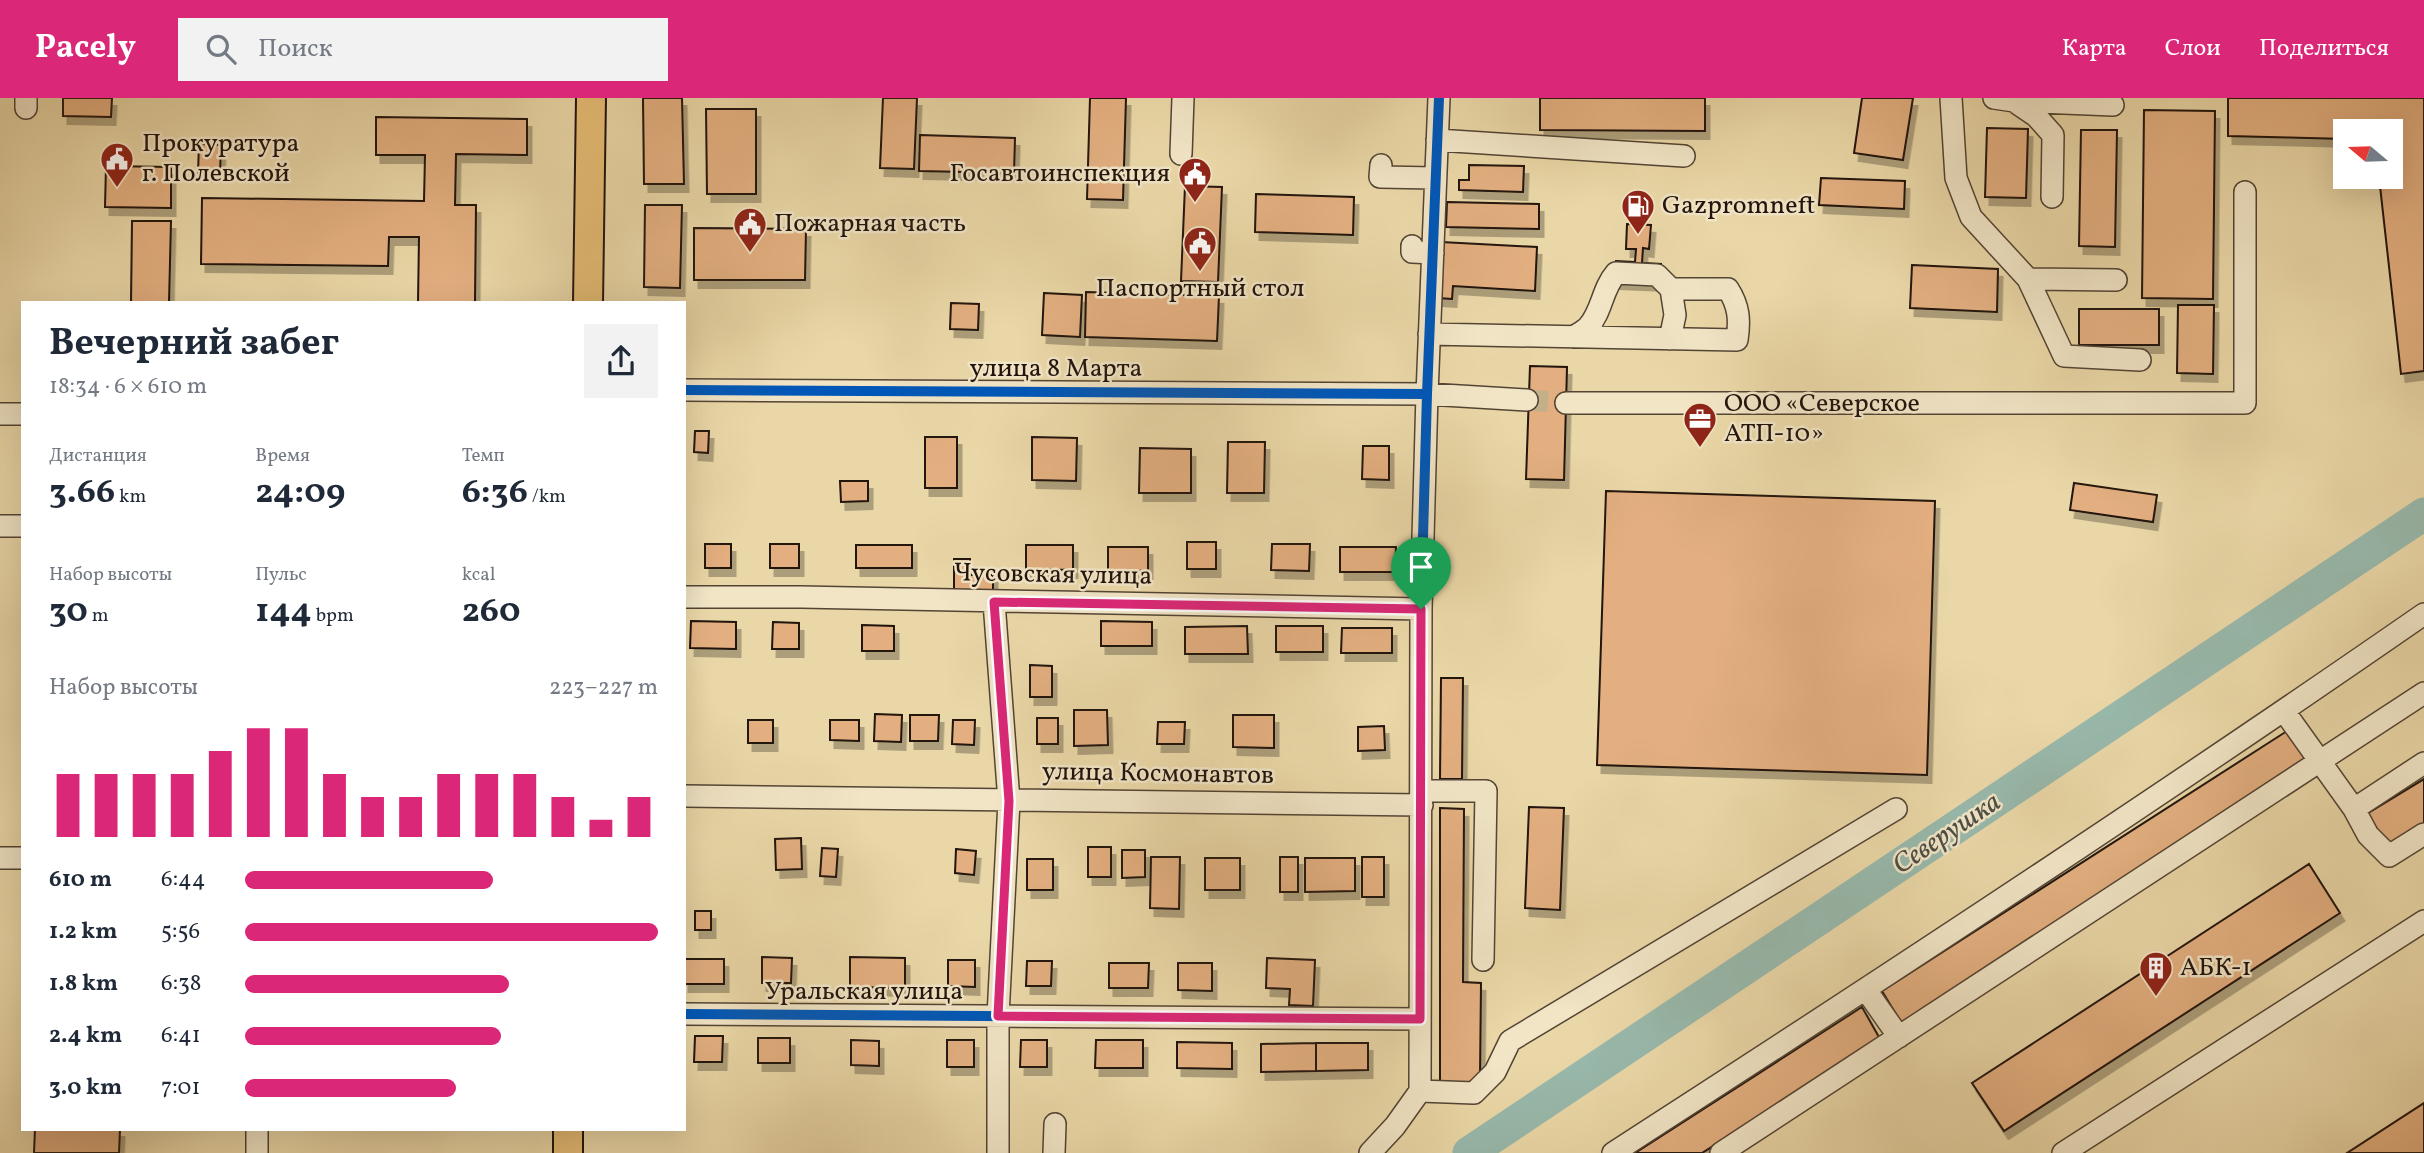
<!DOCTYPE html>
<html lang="ru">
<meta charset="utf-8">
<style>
:root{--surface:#fff;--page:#f2f2f3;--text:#1f2937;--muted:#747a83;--accent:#db2777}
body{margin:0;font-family:Vollkorn,serif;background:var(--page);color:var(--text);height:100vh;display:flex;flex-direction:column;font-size:26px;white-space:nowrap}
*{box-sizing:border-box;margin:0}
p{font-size:23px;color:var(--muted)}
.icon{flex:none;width:38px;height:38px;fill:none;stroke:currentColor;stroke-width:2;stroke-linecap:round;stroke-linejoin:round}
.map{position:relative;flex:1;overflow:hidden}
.side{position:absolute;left:21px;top:203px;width:665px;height:830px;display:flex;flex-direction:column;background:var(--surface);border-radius:0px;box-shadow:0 7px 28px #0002}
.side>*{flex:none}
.needle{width:46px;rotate:289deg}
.tools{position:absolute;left:2333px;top:21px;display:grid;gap:14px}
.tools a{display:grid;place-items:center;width:70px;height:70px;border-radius:0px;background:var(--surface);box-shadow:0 7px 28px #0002;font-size:35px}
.pin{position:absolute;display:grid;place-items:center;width:60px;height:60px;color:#fff;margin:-72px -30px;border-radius:50% 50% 50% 0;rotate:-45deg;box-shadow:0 0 7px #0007}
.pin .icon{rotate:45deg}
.round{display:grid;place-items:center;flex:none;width:74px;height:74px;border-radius:0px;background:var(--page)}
.head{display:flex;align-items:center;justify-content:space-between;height:119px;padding:0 28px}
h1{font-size:38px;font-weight:700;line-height:52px}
.metrics{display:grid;grid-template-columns:repeat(3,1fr);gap:10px;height:119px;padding:7px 28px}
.metrics div{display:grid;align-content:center}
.metrics b{font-size:35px;font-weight:700}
.metrics small{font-size:19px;font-weight:400}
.metrics p{font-size:19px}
.chart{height:196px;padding:14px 28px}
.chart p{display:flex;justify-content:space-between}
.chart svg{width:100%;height:126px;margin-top:7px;stroke:var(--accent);stroke-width:6}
ul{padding:0 28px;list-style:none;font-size:23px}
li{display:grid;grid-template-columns:112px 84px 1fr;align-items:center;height:52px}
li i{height:18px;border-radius:9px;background:var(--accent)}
header{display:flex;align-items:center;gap:42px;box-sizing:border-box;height:98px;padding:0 35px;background:var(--accent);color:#fff}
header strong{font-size:33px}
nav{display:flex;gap:38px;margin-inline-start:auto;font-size:24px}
.search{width:490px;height:63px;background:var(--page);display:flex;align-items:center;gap:18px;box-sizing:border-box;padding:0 24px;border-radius:0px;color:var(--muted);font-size:26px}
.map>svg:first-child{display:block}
</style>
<header>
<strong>Pacely</strong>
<div class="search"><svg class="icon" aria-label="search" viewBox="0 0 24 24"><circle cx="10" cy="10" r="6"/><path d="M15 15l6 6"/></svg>Поиск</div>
<nav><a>Карта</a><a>Слои</a><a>Поделиться</a></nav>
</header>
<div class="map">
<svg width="2424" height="1055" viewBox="0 0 2424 1055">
<defs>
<filter id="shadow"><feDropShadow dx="4.5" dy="8" stdDeviation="0" flood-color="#0004"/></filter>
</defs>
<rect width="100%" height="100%" fill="#ead7a7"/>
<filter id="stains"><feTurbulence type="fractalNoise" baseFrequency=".00286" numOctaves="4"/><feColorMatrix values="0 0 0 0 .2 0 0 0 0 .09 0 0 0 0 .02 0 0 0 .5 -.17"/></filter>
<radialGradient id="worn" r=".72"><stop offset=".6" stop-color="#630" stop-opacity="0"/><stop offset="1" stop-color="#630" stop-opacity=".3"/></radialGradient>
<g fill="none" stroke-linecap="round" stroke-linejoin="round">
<path stroke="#98b9ac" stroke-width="33" d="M1469,1055L2424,416"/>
</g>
<path fill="#e3af80" stroke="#21130d" stroke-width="2" filter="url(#shadow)" d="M63,0H112L111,19L63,18Z
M643,0H682L684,86H644Z
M883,0H917L914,71L880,70Z
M1090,0H1126L1123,102L1087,101Z
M1540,0H1705V33L1540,32Z
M1862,0H1913L1903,62L1854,55Z
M2228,0H2424V273L2401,276L2379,79H2390V33H2345V41L2228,38Z
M706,11H756V96H707Z
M2144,12L2215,13L2213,201L2142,200Z
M376,19L527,21V57L456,56L455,107H476L475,205H418L419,139H389L388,168L201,166L202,100L424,103L425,57H376Z
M1987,30L2028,31L2026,100L1985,99Z
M2081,32H2117L2115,149L2079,148Z
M920,37L1015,40L1014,75L919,73Z
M199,46L221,47L220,76L198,75Z
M1469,67L1524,68L1523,94L1459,92V82H1469Z
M106,68L171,69V110L105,109Z
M1821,80L1905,83L1904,111L1819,107Z
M1185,88L1222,89L1218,184L1181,183Z
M1256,96L1354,99L1353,137L1255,134Z
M1447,104L1539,106V131L1446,129Z
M645,107H682L680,190L644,189Z
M132,123H171L169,205H131Z
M1627,126L1651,127L1649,151L1643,150L1642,165L1661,166L1660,185L1615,183L1616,163L1635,164L1636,151H1626Z
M694,130L806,131L805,182H694Z
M1441,144L1537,149L1535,193L1453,188L1452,201L1438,200Z
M1912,167L1998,171L1997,214L1910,210Z
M1086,194L1219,198L1217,243L1085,239Z
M1044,195L1082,197L1080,239L1042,237Z
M951,205L979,206L978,232L950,231Z
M2178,207H2214L2213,276L2177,275Z
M2079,211H2159V247H2079Z
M1530,268L1567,269L1564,382L1526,381Z
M695,333H709L708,355L694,354Z
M925,339H957V390H925Z
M1032,339L1077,340L1076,383L1032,382Z
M1228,344H1265L1264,395H1227Z
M1363,348H1389V382L1362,381Z
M1140,350L1191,351V395H1139Z
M840,383H868V403L841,404Z
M2074,385L2157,397L2153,424L2070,412Z
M1606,393L1935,403L1927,677L1597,667Z
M1187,444H1216V471H1187Z
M705,446H731V470H705Z
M770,446H799V470H770Z
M1272,446H1310L1309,473L1271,472Z
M856,447H912V470H856Z
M1026,447H1073V472L1026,471Z
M1108,449H1148V473L1108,472Z
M1340,449H1396L1395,474H1340Z
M954,461H970V477H993V492H954Z
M691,523L736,524V551L690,550Z
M1101,523L1152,524V548H1101Z
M773,524L799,525V551H772Z
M862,527L894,528V553H862Z
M1247,528L1248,556H1185V529Z
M1276,528H1323V554H1276Z
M1342,530H1392V555H1341Z
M1030,567L1052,568V599H1030Z
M1441,580H1463L1462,681H1440Z
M1074,612H1107L1108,647L1074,648Z
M875,616L902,617L901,644L874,643Z
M910,617H939L938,643H910Z
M1233,617H1274V650L1233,649Z
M1037,620H1058V646H1037Z
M748,622H773V645H748Z
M830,622H859V643L830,642Z
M953,622H975L974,647L952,646Z
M1158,624H1185L1184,646H1157Z
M1384,628L1385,652L1358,653V629Z
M2287,633L2305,660L1902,926L1882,893Z
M2424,681V725L2386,749L2365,717Z
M1529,709L1564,710L1560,812L1525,810Z
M1440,710L1464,711L1463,884L1481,885L1480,980L1473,987L1440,984Z
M801,740L802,771L776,772L775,741Z
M1088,749H1111V779H1088Z
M822,750L838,751L836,779L820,778Z
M956,751L976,753L974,777L955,775Z
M1122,752H1145V779L1122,780Z
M1151,759H1180L1179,811L1150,810Z
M1280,759H1298V794H1280Z
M1362,759H1384V799H1362Z
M1205,760H1240V792H1205Z
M1305,760H1355V793L1305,794Z
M1027,761H1053V792H1027Z
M2309,766L2340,815L2004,1033L1972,985Z
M695,813H711V832H695Z
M762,859L792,860L791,885H762Z
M850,859L905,860V890L850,889Z
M1267,860L1315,862L1313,908L1289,907L1290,891L1266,890Z
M684,861H724V886H684Z
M948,862H975V889L948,888Z
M1027,863H1052L1051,888H1026Z
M1109,865H1149L1148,890H1109Z
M1178,865H1212V893L1178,892Z
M1862,909L1880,941L1702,1055H1635Z
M695,938H723L722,964H694Z
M758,940H790V965H758Z
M851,942L879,943V968L851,967Z
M947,942H974V969H947Z
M1021,942H1047V969H1020Z
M1096,942H1143V970H1095Z
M1177,944L1232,945V971L1177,970Z
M1316,945V973L1261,974V946Z
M1316,945H1368V972L1316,973Z
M2424,1005V1055H2347Z
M35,1031H120L119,1055H34Z"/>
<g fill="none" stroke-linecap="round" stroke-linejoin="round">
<path stroke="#c2b088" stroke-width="21" stroke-dasharray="21 10" stroke-linecap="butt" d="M1527,302L1566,305"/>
<defs>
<path id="minor" d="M1439,0L1427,296L1421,511L1420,993L1474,995L1495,974L1510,943L1896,711
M1951,0L1956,80L1971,119L2028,181L2064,258L2140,262
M1994,0L2014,3L2113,7
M2014,3L2036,18L2053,37L2052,99
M26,10V0
M1437,42L1684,58
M1181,56L1183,0
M1381,67L1380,79L1435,80
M1412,148V154L1433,155
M2028,181L2116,182
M1429,236L1737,242C1740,222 1739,208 1728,191H1671L1657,177L1616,175C1602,191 1602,214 1588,229C1584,233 1578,236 1574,239
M1670,241L1675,217L1671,191
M684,292L1427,296L1527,302
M1566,305H2245V94
M0,316H23
M0,428H23
M684,499H801L1421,511
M994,504L1009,703L998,918V1055
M2284,613L2354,711L2368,737L2389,758L2424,736
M1422,693H1486L1483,862
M684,698L1422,707
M2354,711L2424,665
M0,760H23
M1866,892L1899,939
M684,916L1420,921
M257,1055V1031
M1054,1055L1055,1026
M1370,1055L1395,1028L1420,993
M1613,1055C1886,879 2157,701 2424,516
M1721,1055L2424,595
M2063,1055L2424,823"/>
<path id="major" d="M588,205L591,0
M568,1031V1055"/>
</defs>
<use href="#minor" stroke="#534434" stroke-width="24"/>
<use href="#major" stroke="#21130d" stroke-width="32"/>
<use href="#minor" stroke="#f1e5c6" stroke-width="21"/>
<use href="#major" stroke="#e5bc74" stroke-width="28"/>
<defs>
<path id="cycleway" d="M684,292L1427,296
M684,916L1420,921L1421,511L1427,296L1439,0"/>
</defs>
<use href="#cycleway" stroke="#f1e5c6" stroke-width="15"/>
<use href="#cycleway" stroke="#0057b8" stroke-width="10"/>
</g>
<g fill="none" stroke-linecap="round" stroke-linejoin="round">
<defs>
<path id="route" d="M994,504L1421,511L1420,921L998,918L1009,703Z"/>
</defs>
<use href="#route" stroke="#fff" stroke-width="14"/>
<use href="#route" stroke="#db2777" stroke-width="9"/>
</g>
<defs>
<symbol id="civic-pin" viewBox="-11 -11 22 30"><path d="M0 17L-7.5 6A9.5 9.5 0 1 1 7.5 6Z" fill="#8f2418" stroke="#f1e5c6"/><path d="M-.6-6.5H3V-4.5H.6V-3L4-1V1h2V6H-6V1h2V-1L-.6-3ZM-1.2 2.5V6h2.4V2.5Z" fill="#fff"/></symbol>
<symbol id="fuel-pin" viewBox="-11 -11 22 30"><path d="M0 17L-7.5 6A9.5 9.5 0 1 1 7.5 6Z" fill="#8f2418" stroke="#f1e5c6"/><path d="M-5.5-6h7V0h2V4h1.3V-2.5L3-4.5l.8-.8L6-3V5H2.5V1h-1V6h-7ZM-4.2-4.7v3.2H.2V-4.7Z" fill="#fff"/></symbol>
<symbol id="office-pin" viewBox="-11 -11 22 30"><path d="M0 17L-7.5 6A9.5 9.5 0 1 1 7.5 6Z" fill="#8f2418" stroke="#f1e5c6"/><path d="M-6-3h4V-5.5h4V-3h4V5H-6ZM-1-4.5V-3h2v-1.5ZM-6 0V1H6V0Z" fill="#fff"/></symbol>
<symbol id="building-pin" viewBox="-11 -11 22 30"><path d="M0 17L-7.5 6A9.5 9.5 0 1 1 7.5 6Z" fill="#8f2418" stroke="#f1e5c6"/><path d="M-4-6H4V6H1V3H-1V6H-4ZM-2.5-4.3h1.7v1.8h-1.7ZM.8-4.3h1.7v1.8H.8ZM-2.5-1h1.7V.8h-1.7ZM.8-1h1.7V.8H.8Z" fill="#fff"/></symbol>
</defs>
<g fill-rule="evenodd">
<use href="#civic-pin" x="98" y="42" width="38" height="52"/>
<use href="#civic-pin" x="1176" y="57" width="38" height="52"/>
<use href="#fuel-pin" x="1619" y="89" width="38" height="52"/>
<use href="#civic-pin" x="731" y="107" width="38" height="52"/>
<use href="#civic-pin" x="1181" y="126" width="38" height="52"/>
<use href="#office-pin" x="1681" y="302" width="38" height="52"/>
<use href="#building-pin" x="2137" y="851" width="38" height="52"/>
</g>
<g text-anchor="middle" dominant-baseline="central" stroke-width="5" stroke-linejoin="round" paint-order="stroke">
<g font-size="26" fill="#21130d" stroke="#f1e5c6" text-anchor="start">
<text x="142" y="46">Прокуратура<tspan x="142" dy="30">г. Полевской</tspan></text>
<text x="1170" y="76" text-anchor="end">Госавтоинспекция</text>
<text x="1662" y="108">Gazpromneft</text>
<text x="774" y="126">Пожарная часть</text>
<text x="1200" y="191" text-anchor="middle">Паспортный стол</text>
<text x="1724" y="306">ООО «Северское<tspan x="1724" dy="30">АТП-10»</tspan></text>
<text x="2180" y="870">АБК-1</text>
</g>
<g font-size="26" fill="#21130d" stroke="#f1e5c6">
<text x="1056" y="271">улица 8 Марта</text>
<text transform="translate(1053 477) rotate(1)">Чусовская улица</text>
<text transform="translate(1158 676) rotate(1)">улица Космонавтов</text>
<text x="864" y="894">Уральская улица</text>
</g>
<g font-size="28" font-style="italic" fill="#4b4d45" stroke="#f1e5c6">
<text transform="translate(1947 736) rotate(-34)">Северушка</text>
</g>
</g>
<rect width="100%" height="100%" filter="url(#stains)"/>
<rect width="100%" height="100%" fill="url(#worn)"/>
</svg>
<div class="tools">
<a><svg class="needle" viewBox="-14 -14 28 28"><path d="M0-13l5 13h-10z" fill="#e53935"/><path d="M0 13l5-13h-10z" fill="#747a83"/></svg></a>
</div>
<div class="pin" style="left:1421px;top:511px;background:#1e9e55"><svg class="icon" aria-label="arrive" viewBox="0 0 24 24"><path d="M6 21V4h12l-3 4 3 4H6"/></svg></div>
<section class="side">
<div class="head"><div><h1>Вечерний забег</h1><p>18:34 · 6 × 610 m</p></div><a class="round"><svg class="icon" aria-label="share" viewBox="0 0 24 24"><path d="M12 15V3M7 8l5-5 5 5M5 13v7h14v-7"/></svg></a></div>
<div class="metrics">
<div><p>Дистанция</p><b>3.66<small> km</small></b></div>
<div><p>Время</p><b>24:09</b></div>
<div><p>Темп</p><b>6:36<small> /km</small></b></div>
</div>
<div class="metrics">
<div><p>Набор высоты</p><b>30<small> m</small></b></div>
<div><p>Пульс</p><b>144<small> bpm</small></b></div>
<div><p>kcal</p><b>260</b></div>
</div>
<div class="chart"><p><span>Набор высоты</span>223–227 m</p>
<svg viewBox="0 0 160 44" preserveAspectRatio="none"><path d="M5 44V22M15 44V22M25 44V22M35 44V22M45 44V14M55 44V6M65 44V6M75 44V22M85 44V30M95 44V30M105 44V22M115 44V22M125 44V22M135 44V30M145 44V38M155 44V30"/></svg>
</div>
<ul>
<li><b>610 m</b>6:44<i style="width:60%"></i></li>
<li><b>1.2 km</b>5:56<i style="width:100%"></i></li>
<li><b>1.8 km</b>6:38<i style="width:64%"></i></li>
<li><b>2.4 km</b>6:41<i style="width:62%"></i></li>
<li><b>3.0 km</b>7:01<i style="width:51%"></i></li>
</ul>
</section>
</div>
